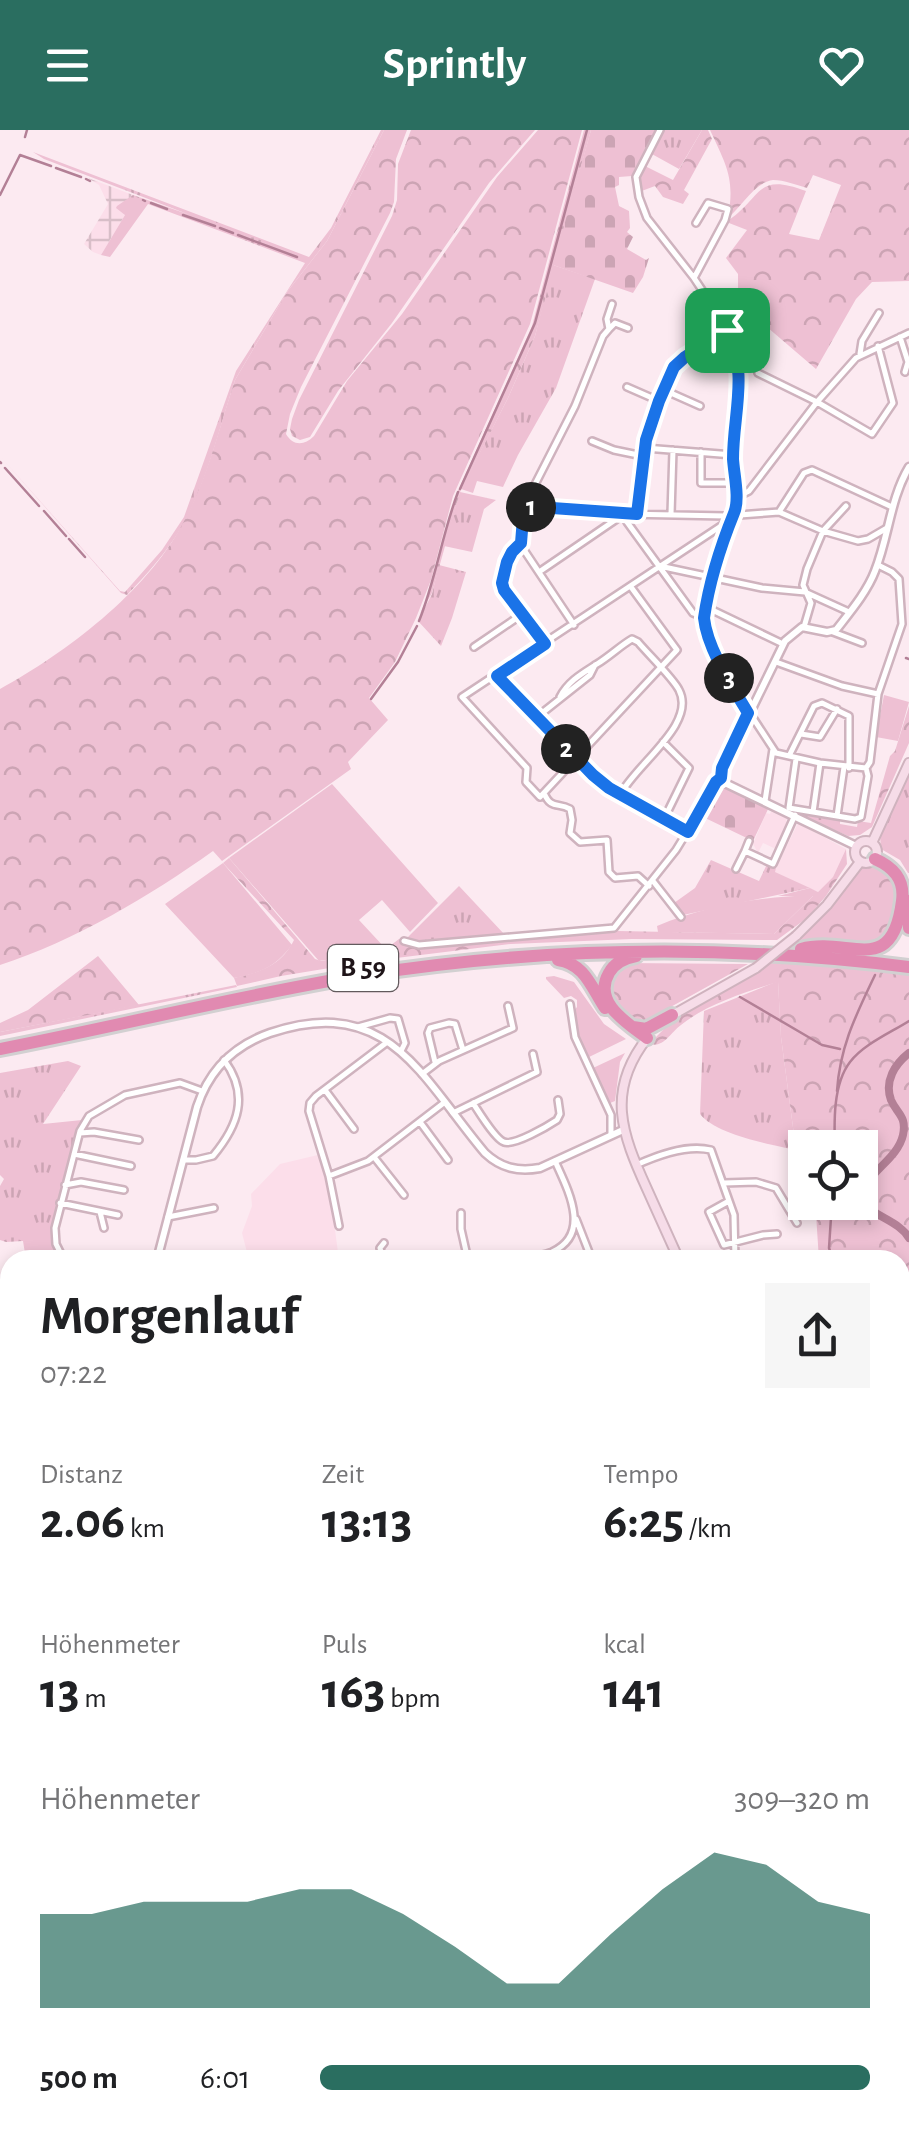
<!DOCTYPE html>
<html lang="de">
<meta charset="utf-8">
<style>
:root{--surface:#fff;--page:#f6f6f6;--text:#202124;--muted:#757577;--accent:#2a6e60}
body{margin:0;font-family:"Alegreya Sans",sans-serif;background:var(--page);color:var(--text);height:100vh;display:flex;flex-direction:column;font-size:38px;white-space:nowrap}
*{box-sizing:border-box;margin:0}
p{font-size:32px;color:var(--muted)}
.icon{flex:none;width:55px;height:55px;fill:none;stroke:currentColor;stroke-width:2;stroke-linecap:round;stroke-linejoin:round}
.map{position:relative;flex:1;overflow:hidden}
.drawer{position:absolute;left:0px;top:1120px;width:910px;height:885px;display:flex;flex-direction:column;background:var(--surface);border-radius:30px 30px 0 0;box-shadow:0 5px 15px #0003}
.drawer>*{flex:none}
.fabs{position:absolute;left:788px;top:1000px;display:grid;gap:20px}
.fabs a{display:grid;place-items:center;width:90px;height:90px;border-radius:0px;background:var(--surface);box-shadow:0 5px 15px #0003;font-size:50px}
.pin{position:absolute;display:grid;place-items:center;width:85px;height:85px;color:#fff;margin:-42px;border-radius:20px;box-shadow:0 5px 15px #0006}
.km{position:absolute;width:50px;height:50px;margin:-25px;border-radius:50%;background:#222;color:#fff;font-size:28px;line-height:50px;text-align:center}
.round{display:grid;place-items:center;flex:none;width:105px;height:105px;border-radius:0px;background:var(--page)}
.overview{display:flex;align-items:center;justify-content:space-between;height:170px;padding:0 40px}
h1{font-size:55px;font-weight:700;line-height:75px}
.figures{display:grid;grid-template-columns:repeat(3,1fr);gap:15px;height:170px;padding:10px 40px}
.figures div{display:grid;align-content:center}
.figures b{font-size:50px;font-weight:700}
.figures small{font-size:28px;font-weight:400}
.figures p{font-size:28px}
.chart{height:280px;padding:20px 40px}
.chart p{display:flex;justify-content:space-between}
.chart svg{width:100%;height:180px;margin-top:10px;fill:var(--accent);opacity:.7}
ul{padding:0 40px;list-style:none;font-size:32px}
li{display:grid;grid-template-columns:160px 120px 1fr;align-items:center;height:75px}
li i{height:25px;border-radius:12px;background:var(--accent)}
header{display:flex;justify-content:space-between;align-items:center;height:130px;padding:0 40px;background:var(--accent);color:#fff;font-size:45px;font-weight:700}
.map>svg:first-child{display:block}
</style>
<header><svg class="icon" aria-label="menu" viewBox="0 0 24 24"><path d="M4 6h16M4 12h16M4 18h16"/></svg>Sprintly<svg class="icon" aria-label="heart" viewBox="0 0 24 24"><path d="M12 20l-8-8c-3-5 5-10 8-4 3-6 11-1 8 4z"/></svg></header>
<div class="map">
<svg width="909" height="2005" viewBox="0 0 909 2005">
<defs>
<pattern id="industrial-grid" width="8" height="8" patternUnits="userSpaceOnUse" patternTransform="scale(2.5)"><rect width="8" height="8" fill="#fcdeea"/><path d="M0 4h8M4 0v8" fill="none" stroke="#d8bec8"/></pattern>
<pattern id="grass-tufts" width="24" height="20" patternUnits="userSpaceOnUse" patternTransform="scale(2.5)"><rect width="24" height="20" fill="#eec0d3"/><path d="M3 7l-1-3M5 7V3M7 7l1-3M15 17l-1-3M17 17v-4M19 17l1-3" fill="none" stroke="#cca4b4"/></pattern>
<pattern id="forest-crowns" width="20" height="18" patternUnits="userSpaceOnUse" patternTransform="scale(2.5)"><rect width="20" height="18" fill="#eec0d3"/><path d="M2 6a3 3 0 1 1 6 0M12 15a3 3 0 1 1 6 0" fill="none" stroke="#cca4b4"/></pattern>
<pattern id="cemetery-stones" width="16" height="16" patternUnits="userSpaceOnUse" patternTransform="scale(2.5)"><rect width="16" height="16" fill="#eec0d3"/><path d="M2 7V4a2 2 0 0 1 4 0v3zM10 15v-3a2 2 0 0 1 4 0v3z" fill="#cca4b4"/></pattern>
</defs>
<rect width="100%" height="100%" fill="#fceaf1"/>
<path fill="#fcdeea" d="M772,679L787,687L786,696L776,719L763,713L758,723L753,714L766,683L770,684Z
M798,693L846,719L833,747L818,762L774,742Z
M322,1024L328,1047L339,1130H249L242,1103L252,1076L251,1064L280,1034Z
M0,1810L10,1814V1995H131L127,2005H0Z
M909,1858V1945H900V1906L903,1902L900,1901V1859Z
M363,1995H423L437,2005H359Z"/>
<path fill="url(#industrial-grid)" d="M88,48L133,65L125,85L101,125L93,122L84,114L108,74L99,55Z
M0,1605L10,1606V1814L0,1810Z
M423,1995H505L506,2005H437Z"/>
<path fill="url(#grass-tufts)" d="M381,0H384L327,111L287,162L235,250C219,299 207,353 181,398C166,423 147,444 127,465L121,463L0,326L120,461L125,462L162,420L184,387L236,241L305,133L148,74L110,127L101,125L125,85L116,78L117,76L133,65L190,85L44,29L33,22L309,127L331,98Z
M663,0H702L679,39L650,23Z
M553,135L595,149L556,258L518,325L503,357L477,351L473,363L461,359L508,268L535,206Z
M460,362L496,370L484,379L472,422L444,416Z
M439,435L466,442L452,488L441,516L418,491L432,464Z
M909,644V743H908L900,730L881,719L880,706Z
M711,730L759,751L767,734L776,738L775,742L810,758L683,785L674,773L695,758Z
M459,756L505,805L422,813L405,810Z
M778,851L781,907L796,1020C771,1015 715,1004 700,984L704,881Z
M236,855L237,857L0,906V902Z
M68,931L81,936L43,994L82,990L77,1000L51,1096V1108L57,1125L54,1130H26L23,1111L6,1112L0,1110V1056L4,1049L0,1045V943Z"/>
<path fill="url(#forest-crowns)" d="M384,0H407L396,29L394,72L390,83L301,257L290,284L286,304C293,316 304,316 314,306L347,251L402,184L497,47L538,0H582L530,194L453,366L431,450L416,488L395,532L369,568L388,590L348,632L351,639L222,731L213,721C150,766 74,811 0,835V559C66,523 146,462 182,395C207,351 219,298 235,250L287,162L327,111Z
M411,0H535L489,53L392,193L338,261L310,307L300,310L292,306L290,299L292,289L299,270L392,86L397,70L398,34Z
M584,0H591L535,206L508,268L460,362L432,463L420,484L430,461L457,363L532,196Z
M702,0H708L712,9L684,60L689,64L683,74L663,67L655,56L639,62L637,51L643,35L673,50Z
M710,0H909V151L872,152L856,169L816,239L760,191L746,184L738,162V144L726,128L747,100L729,93V90C763,66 756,42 806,61L789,104L819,110L841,55L813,45L807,58C797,55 784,50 773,50C755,52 741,77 728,88C735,48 727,37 710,0Z
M909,576V613L872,697L860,705L848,706L789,680L840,688V694L857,697L858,691L871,693L890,626L895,621Z
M846,719L847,734L826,766L807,788L777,810L632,809L511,814L372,831L281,846L237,856L234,848C260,842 281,836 294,810L223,733L229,728L315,829L321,831L386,819L399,809L412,815L618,801L774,804L813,766H778L810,758L818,762L833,747Z
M872,734L892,742L900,767L886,810L861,818L794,813L863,737Z
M98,826L139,875L0,902V893L28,880Z
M772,831L909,843V1223L900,1226V1130H819L816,1084L811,1073L860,1072V1018H805V1055L796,1020L781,907L778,852C748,861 705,875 681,895C669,904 664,918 649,914L678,885Z
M624,833L748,834L649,889L636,893C610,871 599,863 624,833Z
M0,1419L10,1427V1577H0Z"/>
<path fill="url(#cemetery-stones)" d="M591,0H655L632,46L619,47V55L615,57L619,76L629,81L630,98L627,102L633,107L627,119L646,130L649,128L643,147L633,163L553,135Z
M720,655L769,677L753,711L701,686L717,656Z"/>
<path fill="#eec0d3" d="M884,565L909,572L898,611L876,607Z
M332,654L438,773L410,802L382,770L359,790L385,818L378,822L319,831L229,728Z
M223,733L292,815C274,838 262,842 234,848L165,774Z
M814,765L774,804L658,802L657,796C707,775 760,767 814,765Z
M554,846L574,852L604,894L626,909L587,928L577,906L573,882L577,877V870L571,866L564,868L546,849V847Z
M625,923L620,932L615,971L610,973L593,938Z"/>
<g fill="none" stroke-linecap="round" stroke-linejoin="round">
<path stroke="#b38096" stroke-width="2.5" d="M25,7L27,0
M56,38L81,47
M86,49L90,51
M0,65L20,25L51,36
M143,70L145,71
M151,73L167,79
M183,85L215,96
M220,98L233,103
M238,105L297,127
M0,332L1,333
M5,338L39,376
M460,359L535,193L587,0
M44,381L66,406
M69,409L85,427
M419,491C436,449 442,404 458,362
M906,528L909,529
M371,569L398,532L417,496
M740,867L822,915L840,919
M837,961C840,916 856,885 875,845
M835,1018C834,992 833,954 850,932C864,914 890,903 909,891
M832,1072L829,1118L833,1130"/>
<path stroke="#b38096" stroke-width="8" d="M909,923C895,934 884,951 891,970C897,984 907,986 903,1005C897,1032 860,1045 864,1069C868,1086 898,1089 909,1108"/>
<defs>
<path id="minor" d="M660,0L636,47L639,67L647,88L694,148L724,193L735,216L739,238V265L733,325L735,380L729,393L706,477L705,495L721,533L736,562L776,623L820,633L866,638
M694,148L725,90L728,79L708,73L696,93
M609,199L615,193L628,198
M900,207L908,232L905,242
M860,224L862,211L879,183
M758,243L817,272L872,304L893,273L878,216
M627,257L659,271
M664,260L700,276
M592,311L614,320L643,326
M645,318L733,325
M701,322V353H735
M735,368L749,361L817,272L856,228L909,203
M524,376L624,384L726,386L779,382L823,401L858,411L868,409L887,398
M779,382L804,343L812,340L892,377
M637,384C640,340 646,299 665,259C669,250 672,238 680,231C692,218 712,210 727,200
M671,384L673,320
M521,413L507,430L503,457L545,515
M664,437L762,458L805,462L849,482
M539,442L624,384L627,392L693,483L704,487
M631,457L677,520L540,667L526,652L527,638L462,567L724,394
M706,477L783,514
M574,495L522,417L521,410L524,376L575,276L603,206L609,199L607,189L612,174
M804,497L811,473L803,455L807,439L823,401L846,376
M833,502L862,513
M474,517L521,485
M776,532L842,556L878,564
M497,546L575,629L597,649L688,703
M560,567C568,551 583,543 597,534C610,526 620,516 632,509L638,512C648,524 673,548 679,560C697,594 636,634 620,665
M537,587L590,545L595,535
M801,604L820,607L837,579
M663,612L689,638L664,689
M789,626L814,576L822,573L849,586V638
M796,629L789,678L855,689L861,687L868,646L866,638L870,632L878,564L902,494L899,449L892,442L878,435
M544,663C551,680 558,672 570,679L572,690L570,703L580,712L607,710L609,742L615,748L638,746L649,756
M765,671L773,619
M813,682L820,633
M837,686L844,637
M745,721L749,711
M736,739L745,721L773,734L795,685
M653,751L681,787
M404,811L419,815L614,798L676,720L720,648
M570,874L575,907L611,985V1004
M358,897L390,888L398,889L405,913L401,921
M435,932L428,903L430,898L449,893L455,894L463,920
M422,944L439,931L513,898L508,876
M325,960L354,999
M473,973C479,982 495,1009 504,1012C514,1016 548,996 557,990L560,984L558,970
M453,983L537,942L533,924
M420,992L448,1030
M80,1003L94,1002L139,1010
M74,1024L131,1036
M374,1027L404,1065
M183,1030H196L213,1026C238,996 250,965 224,930
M636,1035C658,1025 687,1014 711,1020L734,1085L735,1130
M329,1046L368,1031L445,972
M724,1053L756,1052L776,1058L797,1093
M65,1055L81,1052L124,1060
M729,1071L709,1082L724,1115L763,1105L777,1104
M60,1073L118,1085
M100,1082L104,1098
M461,1083V1099L468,1130
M168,1087L214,1078
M576,1089L592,1130
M339,1096L329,1046L309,981L310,973L316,966L386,913
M64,1130L56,1114L55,1098L80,1001L89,986L125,965L180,953L202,961
M196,1130L199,1128
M383,1130L380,1118L384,1113
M513,1130C525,1128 540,1127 552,1122C592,1104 568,1060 555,1031
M0,1213L10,1218
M900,1445L909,1463
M900,1491L902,1497L900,1500
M900,1510L902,1515
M900,1548L909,1546
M0,1781L10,1757
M900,1975H909
M509,2004L572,2002L621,1996
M820,2005L825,1995"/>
<path id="tertiary" d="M856,716L727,654L721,649V642L785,511L802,497L827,502L836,500C850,482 867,462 875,441C889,406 890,369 909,337
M157,1130L197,977C209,940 233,916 270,903C388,863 421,947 485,1023C501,1038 518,1042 540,1038L623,1000
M0,1366L10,1354
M0,1598L10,1600
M508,1995L509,2005"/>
<path id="secondary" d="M855 722a11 11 0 1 1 22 0a11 11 0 1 1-22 0Z
M872,713L909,633
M796,806L827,775L860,732
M669,887L756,838
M648,907C605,961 622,1004 647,1059C658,1083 668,1106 679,1130
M900,1646H909"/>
<path id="primary" d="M0,1414L10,1422
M136,2005L140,1995"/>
<path id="motorway" d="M909,771V798
M801,819C849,806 892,849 902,771C905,749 893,737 875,729
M636,826C625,828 615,832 609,843C592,872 627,893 647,908
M558,830C585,834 591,857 605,878
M633,897L646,899L672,885
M0,919C119,896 237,866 357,846C539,817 726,814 909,837"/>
</defs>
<use href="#minor" stroke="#cfb3be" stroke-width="10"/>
<use href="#tertiary" stroke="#cfb3be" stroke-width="11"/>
<use href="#secondary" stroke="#cfb3be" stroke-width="12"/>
<use href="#primary" stroke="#d2d0d1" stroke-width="15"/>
<use href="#motorway" stroke="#d2d0d1" stroke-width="18"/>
<use href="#minor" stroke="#fff" stroke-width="5"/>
<use href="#tertiary" stroke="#fff" stroke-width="6"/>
<use href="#secondary" stroke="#f6dce8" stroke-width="8"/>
<use href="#primary" stroke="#edb9d0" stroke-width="10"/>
<use href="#motorway" stroke="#e18ab1" stroke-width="12"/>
<path stroke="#4d4246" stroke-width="2.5" stroke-dasharray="18 18" stroke-linecap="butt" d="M900,1329L909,1325
M0,1580H10"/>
<defs>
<path id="secondary-bridge" d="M756,838L796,806"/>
</defs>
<use href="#secondary-bridge" stroke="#cfb3be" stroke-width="12" stroke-linecap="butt"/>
<use href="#secondary-bridge" stroke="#f6dce8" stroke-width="8"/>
</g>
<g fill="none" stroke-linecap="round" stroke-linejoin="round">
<defs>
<path id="route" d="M727,200C749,243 733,284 733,329C734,345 740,369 734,383C721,415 709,453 704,488C707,518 732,556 748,583L722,638L721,648L716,652L688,702L609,658L593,645L497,546L545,514L504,460L502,453L507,432L512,422L521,413L524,376L637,384L646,310L659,271L674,237L685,227Z"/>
</defs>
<use href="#route" stroke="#fff" stroke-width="20"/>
<use href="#route" stroke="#1a73e8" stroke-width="12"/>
</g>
<g text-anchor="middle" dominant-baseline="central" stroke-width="9" stroke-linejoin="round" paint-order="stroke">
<rect fill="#fff" stroke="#625a5d" stroke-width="2.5" x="328" y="815" width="70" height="46" rx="8"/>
<g font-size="28" font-weight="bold" fill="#1e1418">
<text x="363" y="838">B 59</text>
</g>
</g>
</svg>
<div class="fabs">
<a><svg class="icon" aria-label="locate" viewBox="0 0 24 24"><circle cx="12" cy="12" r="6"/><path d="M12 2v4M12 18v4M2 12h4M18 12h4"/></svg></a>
</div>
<div class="pin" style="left:727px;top:200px;background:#1e9e55"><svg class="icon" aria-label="arrive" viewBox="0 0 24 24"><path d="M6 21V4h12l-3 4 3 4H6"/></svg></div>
<b class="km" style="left:531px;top:377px">1</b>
<b class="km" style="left:566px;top:619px">2</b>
<b class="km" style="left:729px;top:548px">3</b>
<section class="drawer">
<div class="overview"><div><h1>Morgenlauf</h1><p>07:22</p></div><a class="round"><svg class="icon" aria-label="share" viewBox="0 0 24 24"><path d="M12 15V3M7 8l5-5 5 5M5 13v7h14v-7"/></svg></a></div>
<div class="figures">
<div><p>Distanz</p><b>2.06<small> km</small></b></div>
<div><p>Zeit</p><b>13:13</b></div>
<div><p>Tempo</p><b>6:25<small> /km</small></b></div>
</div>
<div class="figures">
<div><p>Höhenmeter</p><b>13<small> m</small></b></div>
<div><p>Puls</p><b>163<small> bpm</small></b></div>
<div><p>kcal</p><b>141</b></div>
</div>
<div class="chart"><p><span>Höhenmeter</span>309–320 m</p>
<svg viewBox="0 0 160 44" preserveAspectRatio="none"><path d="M0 44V21L10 21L20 18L30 18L40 18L50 15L60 15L70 21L80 29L90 38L100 38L110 26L120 15L130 6L140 9L150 18L160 21V44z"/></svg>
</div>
<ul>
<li><b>500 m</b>6:01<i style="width:100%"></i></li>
</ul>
</section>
</div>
